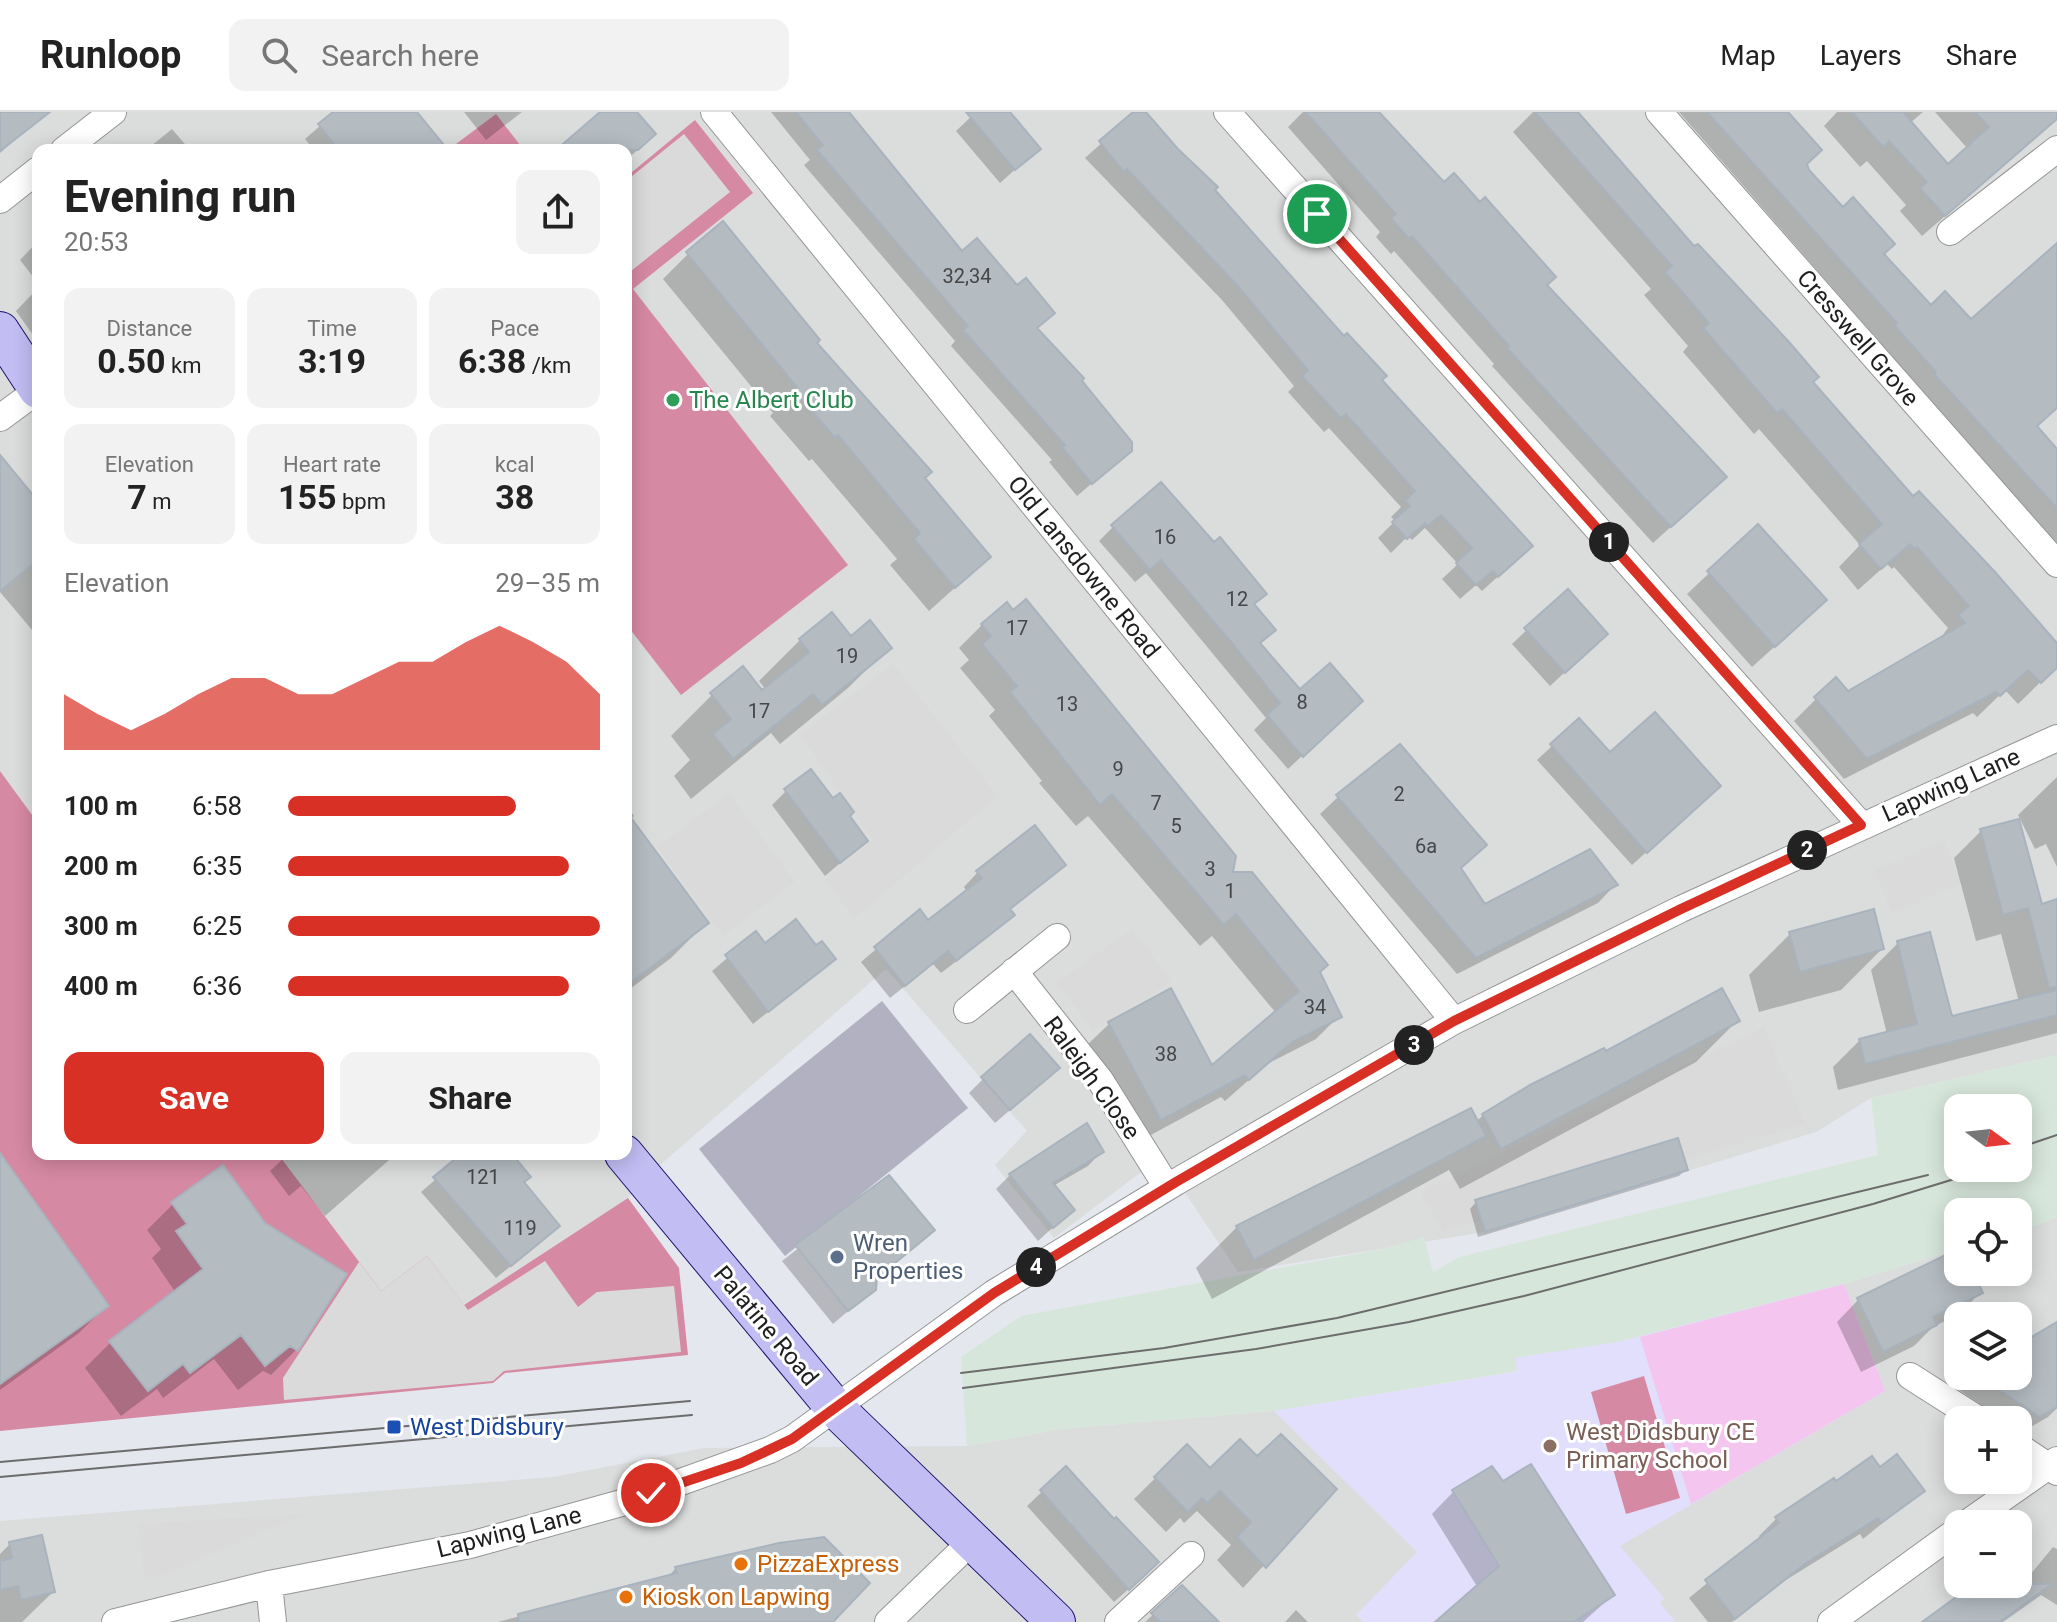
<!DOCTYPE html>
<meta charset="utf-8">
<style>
:root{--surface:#fff;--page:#f2f2f2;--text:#222;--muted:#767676;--line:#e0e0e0;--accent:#d93025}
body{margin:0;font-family:Roboto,sans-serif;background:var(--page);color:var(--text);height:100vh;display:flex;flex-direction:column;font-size:30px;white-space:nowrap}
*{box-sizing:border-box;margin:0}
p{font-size:26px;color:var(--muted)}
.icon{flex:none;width:44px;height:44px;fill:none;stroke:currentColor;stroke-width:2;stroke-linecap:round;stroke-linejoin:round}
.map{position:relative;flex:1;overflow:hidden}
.drawer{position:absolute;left:32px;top:32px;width:600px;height:1016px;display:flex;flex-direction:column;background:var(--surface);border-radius:16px;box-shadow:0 4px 20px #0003}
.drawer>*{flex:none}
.needle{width:52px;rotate:105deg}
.controls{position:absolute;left:1944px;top:982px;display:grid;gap:16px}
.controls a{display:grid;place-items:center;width:88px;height:88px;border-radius:16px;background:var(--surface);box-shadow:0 4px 20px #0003;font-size:40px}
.pin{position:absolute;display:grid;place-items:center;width:68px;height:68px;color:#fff;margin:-34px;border:4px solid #fff;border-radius:50%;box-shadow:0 2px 8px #0007}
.km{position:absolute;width:40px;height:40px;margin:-20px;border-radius:50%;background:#222;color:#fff;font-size:22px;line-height:40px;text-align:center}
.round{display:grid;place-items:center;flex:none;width:84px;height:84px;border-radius:16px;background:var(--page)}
.headline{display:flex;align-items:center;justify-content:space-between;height:136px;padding:0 32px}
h1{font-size:44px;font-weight:700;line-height:60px}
.stats{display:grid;grid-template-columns:repeat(3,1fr);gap:12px;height:136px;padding:8px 32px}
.stats div{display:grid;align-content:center;border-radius:16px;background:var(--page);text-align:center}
.stats b{font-size:34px;font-weight:700}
.stats small{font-size:22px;font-weight:400}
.stats p{font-size:22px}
.chart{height:224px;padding:16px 32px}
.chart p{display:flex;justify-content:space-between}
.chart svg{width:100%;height:144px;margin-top:8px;fill:var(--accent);opacity:.7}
.action{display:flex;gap:16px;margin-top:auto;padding:16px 32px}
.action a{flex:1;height:92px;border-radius:16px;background:var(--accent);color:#fff;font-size:32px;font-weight:700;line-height:92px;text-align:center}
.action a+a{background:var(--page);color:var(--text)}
ul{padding:0 32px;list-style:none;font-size:26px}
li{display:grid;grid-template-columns:128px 96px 1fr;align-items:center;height:60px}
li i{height:20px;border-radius:10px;background:var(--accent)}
header{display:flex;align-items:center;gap:48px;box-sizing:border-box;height:112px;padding:0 40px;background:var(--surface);border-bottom:2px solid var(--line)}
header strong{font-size:38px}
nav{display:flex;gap:44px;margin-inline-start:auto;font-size:28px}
.search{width:560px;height:72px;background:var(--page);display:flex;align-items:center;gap:20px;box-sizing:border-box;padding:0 28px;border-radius:16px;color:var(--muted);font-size:30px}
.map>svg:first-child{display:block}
</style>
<header>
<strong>Runloop</strong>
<div class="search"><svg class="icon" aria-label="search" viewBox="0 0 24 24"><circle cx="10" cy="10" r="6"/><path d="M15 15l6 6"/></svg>Search here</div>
<nav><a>Map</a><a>Layers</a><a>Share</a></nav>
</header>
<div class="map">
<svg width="2057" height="1510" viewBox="0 0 2057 1510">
<rect width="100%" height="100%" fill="#e5e7ee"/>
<path fill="#dbdcdc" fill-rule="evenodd" d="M0,0H2057V943L1871,986L1816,1020L1485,1120L1238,1160L1161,1045L1054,1126L995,1053L1027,1019L886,857L660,1053L628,1086L463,1193L427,1144L381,1179L278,1042H626V38H38V711L0,659Z
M2057,1105V1510H1675L1659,1490L1664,1487L1619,1434L1885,1279L1844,1172L1958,1137V1160H2018V1120ZM1958,1204H2018V1264H1958ZM1958,1308H2018V1368H1958ZM1958,1412H2018V1472H1958Z
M1274,1299L1418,1441L1357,1503L1363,1510H0V1409L553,1365L704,1336L967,1334L1061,1317Z"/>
<path fill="#d7e6db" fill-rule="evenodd" d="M2057,943V1105L2026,1117L2018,1119V1100H1958V1137L1844,1172L1618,1230L1516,1246L1517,1259L1274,1299L1061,1317L967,1334L961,1245L1021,1204L1382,1137L1424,1125L1433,1160L1459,1145L1878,1043L1871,986ZM1958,996H2018V1056H1958Z"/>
<path fill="#e1dffc" d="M1844,1172L1885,1279L1620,1434L1664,1486L1660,1491L1675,1510H1363L1356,1503L1417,1440L1274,1299L1517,1260L1515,1246L1618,1230Z"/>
<path fill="#b2b1c1" d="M882,889L968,996L785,1144L699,1037Z"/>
<path fill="#f4c5ee" d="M1844,1172L1885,1279L1691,1392L1640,1225Z"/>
<path fill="#d689a3" d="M496,2L524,38H448Z
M695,8L753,81L633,177L848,453L681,583L626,512V65Z
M0,659L38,711V1042H278L381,1179L427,1144L464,1193L628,1086L679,1156L688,1243L505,1261L493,1271L0,1319Z
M1644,1264L1680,1386L1626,1402L1591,1280Z"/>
<path fill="#dadada" d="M684,22L730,80L626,163V69Z
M893,551L997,684L854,807L825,767L873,728L801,623Z
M729,681L795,770L723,824L657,735Z
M1944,728L1963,772L1892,801L1874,758Z
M1132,817L1172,869L1093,919L1057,870Z
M1764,915L1805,1012L1443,1120L1421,1080Z
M427,1144L468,1198L545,1149L578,1195L597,1180L674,1174L681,1240L504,1259L493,1269L284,1288L283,1266L359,1150L381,1179Z
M305,1402L145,1471L138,1412Z"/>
<path fill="#0003" d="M0,0H32L38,7L0,41Z
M336,0H415L431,38H314L305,27Z
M464,0H522L486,28Z
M603,0H634L640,36L626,48V38H559Z
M771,0H846L962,141L1079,268L1130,339L1077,384L1049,350L1052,348L951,234L955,229L804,53L810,48Z
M976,0H1008L1038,37L1000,71L956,19Z
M1136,0H1143L1380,268L1515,449L1482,479L1476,473L1460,487L1442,467L1458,452L1425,416L1412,428L1408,424L1391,441L1378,426L1395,409L1391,405L1401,395L1329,316L1324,320L1288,280L1294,274L1222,188L1085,46Z
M1303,0H1378L1444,73L1545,173L1707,382L1653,431L1492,254L1494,252L1394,139L1391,142L1376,125L1380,120L1288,15Z
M1533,0H1575L1913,387L2057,533V554L2018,592L2005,578L1977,605L1973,601L1844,667L1794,609L1816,587L1847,582L1939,528L1948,516L1894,455L1892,457L1887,452L1858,478L1839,455L1860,433L1759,317L1754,322L1683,240L1688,234L1644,183L1651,177L1513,20Z
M1679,0H1787L1808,59L1931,195L1971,210L2057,133V296L2035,315L2057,339V433Z
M1837,0H1923L1910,11L1947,55L1968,37L1935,0H2057V7L1922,124L1900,99L1906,93L1867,49L1860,55L1824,14Z
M172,17L190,38H146Z
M38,129V171L20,148Z
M688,142L815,231L989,445L929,499L890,453L897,447L812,347L809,349L770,304L773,301L663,167Z
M38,176V230L16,199Z
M0,346L38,393V525L0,480Z
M1113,415L1214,433L1252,493L1259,532L1296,577L1346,603L1288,657L1254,618L1266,606L1146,461L1135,470L1099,429Z
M1758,415L1802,510L1752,555L1687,482Z
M1567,480L1591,536L1550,574L1512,532Z
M982,513L1231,762L1318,861L1339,904L1316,927L1267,952L1225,989L1221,985L1138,1030L1086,934L1109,912L1212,956L1276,901L1212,824L1200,834L1088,704L1076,714L1039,671L1042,669L989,604L995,598L960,556L969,548L959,536Z
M851,526L889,535L848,576L780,632L771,621L691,687L674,664L690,648L671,624L712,583L762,581L766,578L759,569L800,528Z
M1579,609L1610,643L1704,688L1632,753L1537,648Z
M2057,665V755L2046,732L2035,737L2018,703Z
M786,679L847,704L866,729L825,764L772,693Z
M1338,685L1485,795L1615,773L1598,791L1457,862L1320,702Z
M626,693L634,704L630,708L706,811L671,846L626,880Z
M1981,719L2040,794L2057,790V921L1838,978L1833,955L1860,928L1887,922L1871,858L1898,831L1950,907L2019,890L2001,822L1976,829L1954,746Z
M38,722V736L32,728Z
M1063,752L1009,798L1012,803L998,817L941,861L933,852L890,886L861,850L920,800L928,811L967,780L964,775L978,760Z
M756,822L765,834L815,836L833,847L753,912L712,859Z
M1790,822L1882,837L1841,878L1759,900L1749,863Z
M1737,909L1696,950L1460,1077L1449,1058L1212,1187L1196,1156L1237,1115L1476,1010L1483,1003L1605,942Z
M983,967L1043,970L995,1011L969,981Z
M1102,1039L1088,1054L1053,1074L1072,1098L1038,1129L996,1077L1010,1063Z
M288,1042H396L325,1104L301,1074L289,1084L270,1059Z
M465,1042H510L543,1128L496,1166L421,1080Z
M1686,1057L1679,1064L1478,1125L1470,1097L1476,1090Z
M889,1066L918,1132L875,1168L874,1177L833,1212L782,1149Z
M0,1070L106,1194L79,1221L0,1278Z
M173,1092L296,1238L271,1263L263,1259L238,1278L214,1247L163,1286L157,1277L121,1304L85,1256L111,1230L176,1181L152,1146L161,1137L147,1118Z
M1958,1139V1160H1970L1980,1181L1959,1202L1933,1215L1914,1234L1861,1260L1837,1210L1858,1188Z
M2057,1214V1296L2048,1305L2022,1320L2018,1308H2004L1959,1278L1953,1266L1958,1261V1264H2018V1230L2022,1228L2024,1232Z
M1187,1335L1210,1359L1257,1347L1334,1377L1243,1476L1217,1448L1231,1433L1197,1399L1184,1411L1180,1406L1166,1420L1134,1387Z
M1066,1357L1143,1464L1114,1490L1027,1394Z
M1880,1358L1922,1379L1863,1427L1860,1422L1786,1468L1732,1510H1708L1689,1486L1761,1427L1759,1424L1776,1407L1836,1372Z
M1502,1372L1613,1483L1583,1510H1438L1478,1476L1432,1402L1453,1380Z
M10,1432L53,1480L22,1510H0V1442Z
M2053,1435L2057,1437V1493L2041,1483L2003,1510H1924L1977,1472H2018V1449L2029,1464Z
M676,1456L830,1510H498L668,1465Z
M1182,1476L1216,1510H1145Z
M1296,1498L1308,1510H1285Z"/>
<path fill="#b4bcc2" stroke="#a8b3be" stroke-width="2" d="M0,0H50L0,39Z
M333,0H417L448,38H339L318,12Z
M600,0H637L656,22L638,38H556Z
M796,0H849L962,139L977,126L1017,173L1026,166L1055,201L1037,216L1084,266L1082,269L1132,330V339L1092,372L1062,335L1065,333L963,218L968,214L817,38L823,33Z
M966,0H1010L1041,37L1015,58Z
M1133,0H1146L1177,36L1218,75L1215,78L1344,224L1347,221L1387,264L1382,268L1533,434L1498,465L1493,459L1476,473L1456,451L1472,436L1441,403L1428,414L1425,411L1407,427L1392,410L1410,394L1405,389L1415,379L1346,302L1341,306L1302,264L1308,258L1237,173L1127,57L1124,60L1099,29Z
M1306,0H1379L1444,70L1454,61L1480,90L1485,85L1556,165L1547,173L1727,365L1671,415L1507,236L1509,234L1412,124L1409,127L1391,106L1396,102Z
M1535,0H1578L1694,134L1698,132L1789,230L1819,265L1813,270L1913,384L1919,379L1995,460L2057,531V556L2041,571L2028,558L2000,584L1996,580L1867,647L1814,585L1836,565L1848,579L1965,511L1958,503L1969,494L1917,435L1915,437L1910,432L1881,457L1859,432L1882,412L1782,297L1777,301L1703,216L1709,211L1665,160L1672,154Z
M1707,0H1788L1822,38L1807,52L1809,58L1843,95L1853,85L1879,114L1895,132L1884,142L1931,193L1945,179L1971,207L2057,131V296L2037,314L2057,337V396L1934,262L1936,260L1895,214L1897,211Z
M1852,0H1903L1948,52L1989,15L1975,0H2057V7L1945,104L1920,76L1927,70L1889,29L1883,35Z
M723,109L820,228L817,231L932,360L925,366L991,445L955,476L914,427L920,421L838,323L835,326L794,278L797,275L686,140Z
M0,343L38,389V448L0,479Z
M1161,370L1214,430L1220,425L1267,482L1254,492L1276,518L1260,531L1298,575L1300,577L1330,551L1363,589L1303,645L1267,603L1280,591L1232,531L1161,448L1150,458L1111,413Z
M1758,412L1827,488L1775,535L1707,459Z
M1568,477L1608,522L1565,561L1524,516Z
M1026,487L1236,744L1233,760H1252L1328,853L1320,860L1342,905L1292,930L1249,968L1245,963L1161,1008L1108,910L1171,876L1212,953L1299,879L1236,802L1224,813L1112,682L1100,693L1010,580L1017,574L982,532L991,524L981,512L1007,490L1013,498Z
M832,500L851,524L870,508L892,536L822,593L813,582L733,647L713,622L731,607L710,581L743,554L762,578L809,540L799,527Z
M1655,600L1721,674L1647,741L1550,632L1579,606L1610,640Z
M1400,632L1487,733L1461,756L1485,792L1590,737L1618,773L1476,846L1336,683Z
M811,657L833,686L840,681L854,700L850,704L868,729L840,751L784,677Z
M626,699L709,811L626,874Z
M2019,707L2042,792L2057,787V875L2049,876L2028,796L2003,803L1980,717Z
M1035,713L1066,753L1010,797L1015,803L956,849L948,839L905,874L874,835L920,797L928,808L982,766L976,759Z
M1874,797L1884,837L1800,860L1789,820Z
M796,807L816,833L822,829L836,847L768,900L725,843L756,819L765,831Z
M1930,820L1952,904L2057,878V903L1865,952L1859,927L1917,912L1897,829Z
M1722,876L1740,909L1501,1037L1482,1002L1530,973L1604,936L1606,939Z
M1030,922L1060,956L1010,998L981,965Z
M1471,996L1486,1024L1254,1148L1236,1114Z
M1087,1011L1104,1040L1053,1071L1075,1098L1053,1116L1009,1062Z
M1678,1026L1688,1058L1485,1120L1475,1088Z
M0,1041L109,1194L0,1272Z
M461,1042H512L531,1065L524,1070L560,1114L511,1154L433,1065Z
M223,1053L265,1111L347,1162L298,1239L290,1234L265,1254L241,1223L190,1261L183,1252L148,1279L109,1229L203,1157L176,1119L187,1112L171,1090Z
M889,1063L935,1118L877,1166L876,1178L848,1199L795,1133Z
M1958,1137V1160H1973L1983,1181L1933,1205L1937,1213L1883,1240L1857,1186Z
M2057,1210V1295L2039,1305L1979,1264H2018V1233Z
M1281,1322L1337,1377L1266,1456L1237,1425L1251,1410L1220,1379L1207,1391L1202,1386L1188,1400L1154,1365L1187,1332L1210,1356L1240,1327L1257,1344Z
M1897,1342L1925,1379L1881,1411L1878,1406L1806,1451L1735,1507L1705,1468L1779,1411L1775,1405L1834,1366L1836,1369L1872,1344L1880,1355Z
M1531,1352L1615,1483L1574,1510H1435L1499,1454L1452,1378L1492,1354L1503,1369Z
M1066,1354L1114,1407L1116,1405L1159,1450L1129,1478L1040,1378Z
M42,1423L55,1480L21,1488L18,1474L0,1478V1449L12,1446L9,1430Z
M824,1425L870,1471L833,1510H519L518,1502L677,1461L675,1455L779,1431Z
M1974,1472H2052L1999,1510H1922Z
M1182,1473L1219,1510H1160L1151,1501Z"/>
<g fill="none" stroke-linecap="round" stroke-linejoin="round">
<defs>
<path id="street" d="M714,0L1454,909
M1227,0L1861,713
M1659,0L2057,452
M64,38L113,0
M0,88L38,58
M1950,120L2057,37
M0,306L38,278
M1014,859L1100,968L1167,1075
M967,898L1057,825
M1910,1264L1979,1308
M2018,1334L2057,1360
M1966,1412L2057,1348
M269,1472L273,1510
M115,1510L269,1472L470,1433L625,1390L770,1338L792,1327L994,1181L1176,1070L1454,909L1681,797L2057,626
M888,1510L971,1430
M1118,1510L1191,1443
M1831,1510L1958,1418"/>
<path id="secondary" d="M0,219L38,277
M624,1042L835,1296L1056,1510"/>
</defs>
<use href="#street" stroke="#959595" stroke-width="28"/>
<use href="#secondary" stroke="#1d0f6b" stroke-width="40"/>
<use href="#street" stroke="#fff" stroke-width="26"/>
<use href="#secondary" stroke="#c2bdf3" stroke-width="38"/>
<path stroke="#6c6c6c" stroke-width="2" d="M2018,1036L2057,1023
M961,1261L1164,1236L1337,1206L1928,1063
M963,1276L1256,1237L1409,1210L1524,1184L1873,1092L1990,1056
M0,1350L690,1289
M0,1365L692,1303"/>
</g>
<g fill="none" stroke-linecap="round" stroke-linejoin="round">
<defs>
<path id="route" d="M651,1381L741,1351L792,1327L994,1181L1176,1070L1454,909L1681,797L1861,713L1317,102"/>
</defs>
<use href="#route" stroke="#fff" stroke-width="16"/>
<use href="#route" stroke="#d93025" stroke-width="10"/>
</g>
<circle fill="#2e9e5b" stroke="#fff" stroke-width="3" cx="673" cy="288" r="8"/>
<circle fill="#5c6f8a" stroke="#fff" stroke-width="3" cx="837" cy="1145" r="8"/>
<rect fill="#1a4fb4" stroke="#fff" stroke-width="3" x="386" y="1307" width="16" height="16" rx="4"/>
<circle fill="#8d6e63" stroke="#fff" stroke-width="3" cx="1550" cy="1334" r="8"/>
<g fill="#e8710a" stroke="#fff" stroke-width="3">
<circle cx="741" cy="1452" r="8"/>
<circle cx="626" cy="1485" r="8"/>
</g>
<g text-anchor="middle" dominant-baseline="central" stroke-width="6" stroke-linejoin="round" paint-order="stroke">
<g font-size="20" fill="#444647">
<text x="967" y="164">32,34</text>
<text x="1165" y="425">16</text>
<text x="1237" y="487">12</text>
<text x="1017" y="516">17</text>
<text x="847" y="544">19</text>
<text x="1302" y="590">8</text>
<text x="1067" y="592">13</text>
<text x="759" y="599">17</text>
<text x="1118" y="657">9</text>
<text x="1399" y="682">2</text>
<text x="1156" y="691">7</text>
<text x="1176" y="714">5</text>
<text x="1426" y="734">6a</text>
<text x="1210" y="757">3</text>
<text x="1230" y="779">1</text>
<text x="1315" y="895">34</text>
<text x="1166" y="942">38</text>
<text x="483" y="1065">121</text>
<text x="520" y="1116">119</text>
</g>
<g font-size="24" fill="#1e1e1e" stroke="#fff">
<text transform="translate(1858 226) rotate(49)">Cresswell Grove</text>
<text transform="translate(1084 455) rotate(51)">Old Lansdowne Road</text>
<text transform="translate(1951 673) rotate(-24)">Lapwing Lane</text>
<text transform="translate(1092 966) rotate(54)">Raleigh Close</text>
<text transform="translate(766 1214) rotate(50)">Palatine Road</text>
<text transform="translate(509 1420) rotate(-14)">Lapwing Lane</text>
</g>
<g font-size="24" fill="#27864d" stroke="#fff" text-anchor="start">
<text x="689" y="288">The Albert Club</text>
</g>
<g font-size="24" fill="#4e5e75" stroke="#fff" text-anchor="start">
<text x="853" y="1131">Wren<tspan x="853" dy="28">Properties</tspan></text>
</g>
<g font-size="24" fill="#164399" stroke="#fff" text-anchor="start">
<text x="410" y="1315">West Didsbury</text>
</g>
<g font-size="24" fill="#785e54" stroke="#fff" text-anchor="start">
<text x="1566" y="1320">West Didsbury CE<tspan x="1566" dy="28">Primary School</tspan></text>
</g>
<g font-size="24" fill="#c56008" stroke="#fff" text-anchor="start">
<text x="757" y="1452">PizzaExpress</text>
<text x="642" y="1485">Kiosk on Lapwing</text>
</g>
</g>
</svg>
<div class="controls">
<a><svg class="needle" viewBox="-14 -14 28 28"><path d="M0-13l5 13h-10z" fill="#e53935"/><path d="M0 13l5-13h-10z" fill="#767676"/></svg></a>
<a><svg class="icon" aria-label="locate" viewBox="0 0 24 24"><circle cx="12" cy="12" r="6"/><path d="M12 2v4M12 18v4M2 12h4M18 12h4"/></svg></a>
<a><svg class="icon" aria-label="layers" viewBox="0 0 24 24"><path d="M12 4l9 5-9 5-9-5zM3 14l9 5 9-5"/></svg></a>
<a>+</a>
<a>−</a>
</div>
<div class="pin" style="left:1317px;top:102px;background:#1e9e55"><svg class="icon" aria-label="arrive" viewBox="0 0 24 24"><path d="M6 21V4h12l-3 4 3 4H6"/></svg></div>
<div class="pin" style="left:651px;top:1381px;background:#d93025"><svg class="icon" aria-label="check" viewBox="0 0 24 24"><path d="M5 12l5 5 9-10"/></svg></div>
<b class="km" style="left:1609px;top:430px">1</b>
<b class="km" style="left:1807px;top:738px">2</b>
<b class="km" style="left:1414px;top:933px">3</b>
<b class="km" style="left:1036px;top:1155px">4</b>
<section class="drawer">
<div class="headline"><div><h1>Evening run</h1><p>20:53</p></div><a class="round"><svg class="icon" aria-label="share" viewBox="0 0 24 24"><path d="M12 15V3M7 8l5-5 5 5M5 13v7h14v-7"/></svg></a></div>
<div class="stats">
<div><p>Distance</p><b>0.50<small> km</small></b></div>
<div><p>Time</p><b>3:19</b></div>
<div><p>Pace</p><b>6:38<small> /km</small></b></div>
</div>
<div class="stats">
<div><p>Elevation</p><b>7<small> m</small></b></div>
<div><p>Heart rate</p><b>155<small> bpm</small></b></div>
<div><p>kcal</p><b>38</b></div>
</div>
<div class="chart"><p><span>Elevation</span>29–35 m</p>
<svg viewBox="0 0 160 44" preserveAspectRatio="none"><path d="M0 44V27L10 33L20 38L30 33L40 27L50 22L60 22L70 27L80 27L90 22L100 17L110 17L120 11L130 6L140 11L150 17L160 27V44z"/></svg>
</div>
<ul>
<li><b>100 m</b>6:58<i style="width:73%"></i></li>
<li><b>200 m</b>6:35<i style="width:90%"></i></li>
<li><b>300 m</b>6:25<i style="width:100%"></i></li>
<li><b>400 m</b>6:36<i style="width:90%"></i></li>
</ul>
<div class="action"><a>Save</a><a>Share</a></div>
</section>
</div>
